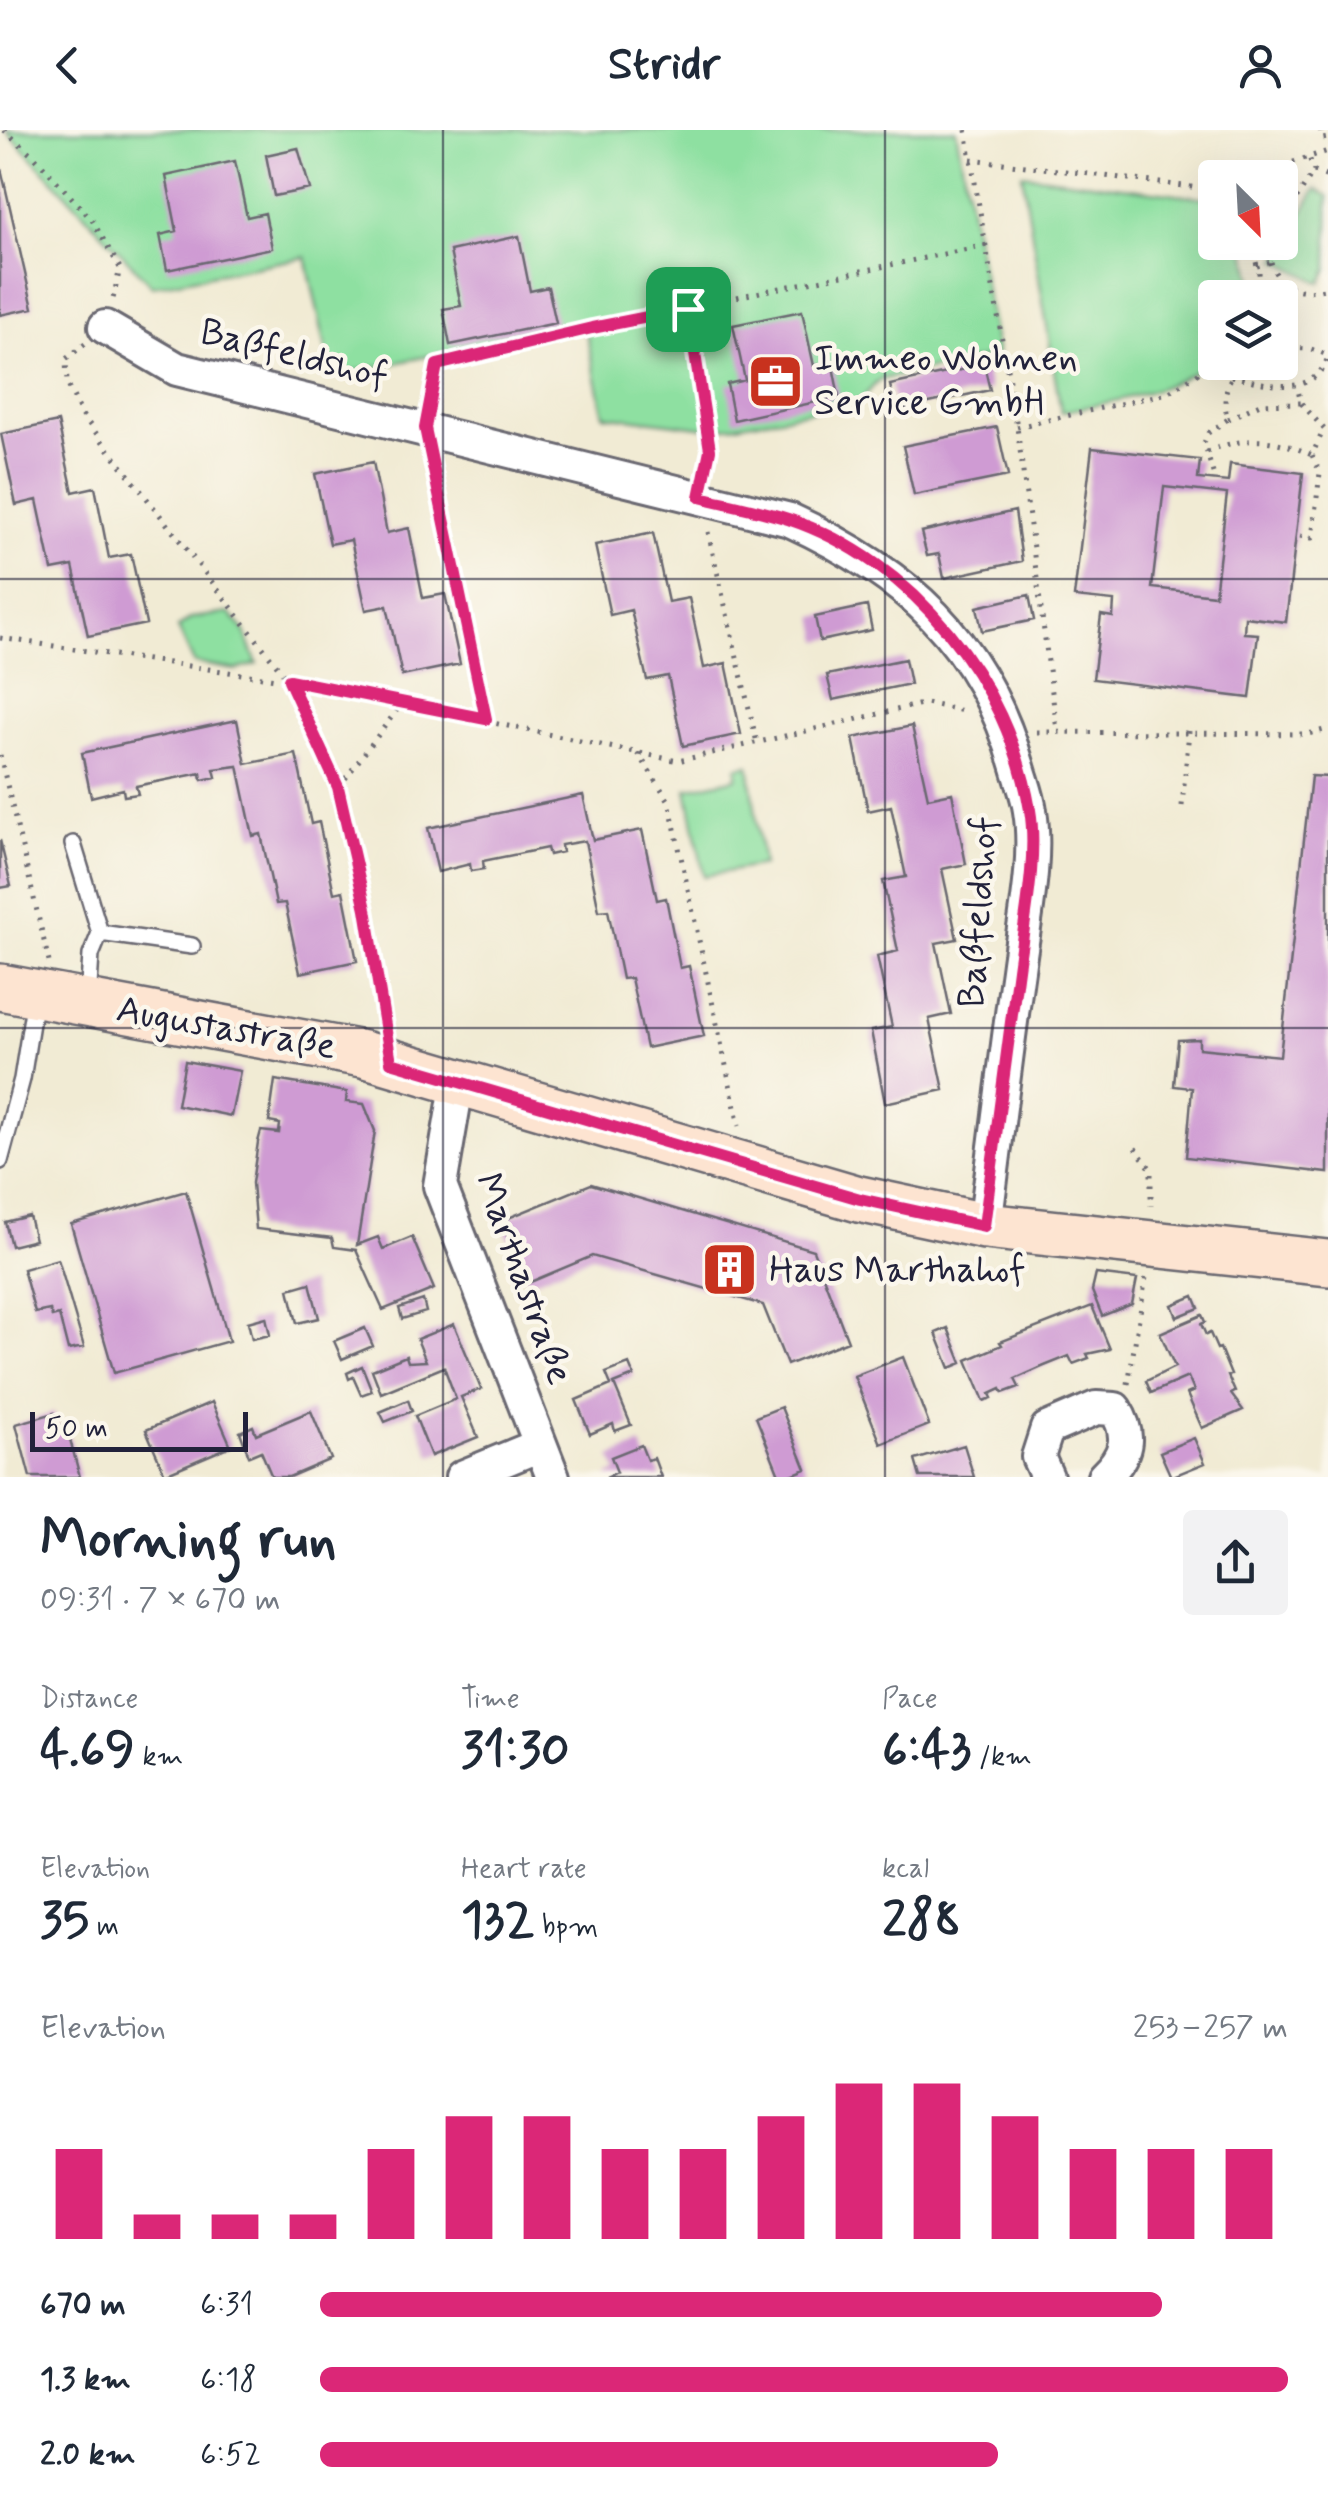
<!DOCTYPE html>
<meta charset="utf-8">
<style>
:root{--surface:#fff;--page:#f2f2f3;--text:#1f2937;--muted:#747a83;--accent:#db2777}
body{margin:0;font-family:Mynerve,sans-serif;background:var(--page);color:var(--text);height:100vh;display:flex;flex-direction:column;font-size:38px;white-space:nowrap}
*{box-sizing:border-box;margin:0}
p{font-size:32px;color:var(--muted)}
.icon{flex:none;width:55px;height:55px;fill:none;stroke:currentColor;stroke-width:2;stroke-linecap:round;stroke-linejoin:round}
.map{position:relative;height:1347px;overflow:hidden}
.panel{display:flex;flex-direction:column;background:var(--surface);flex:1}
.panel>*{flex:none}
.needle{width:65px;rotate:156deg}
.fabs{position:absolute;left:1198px;top:30px;display:grid;gap:20px}
.fabs a{display:grid;place-items:center;width:100px;height:100px;border-radius:10px;background:var(--surface);box-shadow:0 10px 40px #0002;font-size:50px}
.scale{position:absolute;left:30px;bottom:25px;width:218px;box-sizing:border-box;padding-left:10px;border:5px solid #22223b;border-top:0;font-size:28px;line-height:35px;white-space:nowrap;color:#22223b;-webkit-text-stroke:8px #fbf7ec;paint-order:stroke}
.pin{position:absolute;display:grid;place-items:center;width:85px;height:85px;color:#fff;margin:-42px;border-radius:20px;box-shadow:0 5px 15px #0006}
.round{display:grid;place-items:center;flex:none;width:105px;height:105px;border-radius:10px;background:var(--page)}
.overview{display:flex;align-items:center;justify-content:space-between;height:170px;padding:0 40px}
h1{font-size:55px;font-weight:700;line-height:75px}
.figures{display:grid;grid-template-columns:repeat(3,1fr);gap:15px;height:170px;padding:10px 40px}
.figures div{display:grid;align-content:center}
.figures b{font-size:50px;font-weight:700}
.figures small{font-size:28px;font-weight:400}
.figures p{font-size:28px}
.chart{height:280px;padding:20px 40px}
.chart p{display:flex;justify-content:space-between}
.chart svg{width:100%;height:180px;margin-top:10px;stroke:var(--accent);stroke-width:6}
ul{padding:0 40px;list-style:none;font-size:32px}
li{display:grid;grid-template-columns:160px 120px 1fr;align-items:center;height:75px}
li i{height:25px;border-radius:12px;background:var(--accent)}
header{display:flex;justify-content:space-between;align-items:center;height:130px;padding:0 40px;background:var(--surface);font-size:45px;font-weight:700}
.map>svg:first-child{display:block}
</style>
<header><svg class="icon" aria-label="back" viewBox="0 0 24 24"><path d="M15 5l-7 7 7 7"/></svg>Stridr<svg class="icon" aria-label="person" viewBox="0 0 24 24"><circle cx="12" cy="8" r="4"/><path d="M4 21q1-7 8-7t8 7"/></svg></header>
<div class="map">
<svg width="1328" height="1347" viewBox="0 0 1328 1347">
<rect width="100%" height="100%" fill="#fbf7ec"/>
<filter id="ink" filterUnits="userSpaceOnUse"><feTurbulence type="fractalNoise" baseFrequency=".01" numOctaves="2"/><feDisplacementMap in="SourceGraphic" scale="20" xChannelSelector="R" yChannelSelector="G"/><feConvolveMatrix kernelMatrix="1 2 1 2 8 2 1 2 1" color-interpolation-filters="sRGB"/></filter>
<filter id="wash" filterUnits="userSpaceOnUse"><feTurbulence type="fractalNoise" baseFrequency=".0048" numOctaves="4" result="noise"/><feDisplacementMap in="SourceGraphic" scale="40" xChannelSelector="R" yChannelSelector="G"/><feGaussianBlur stdDeviation="2.25" result="paint"/><feColorMatrix in="noise" values="0 0 0 0 0 0 0 0 0 0 0 0 0 0 0 0 0 1.4 0 .05"/><feComposite in="paint" operator="in"/></filter>
<g filter="url(#wash)">
<rect width="100%" height="100%" fill="#f1ebd4"/>
<path fill="#8ee0a1" stroke="#58816e" stroke-width="2.5" d="M6,0H956L997,225L879,250L859,272L716,299L604,285L584,194L332,246L306,127L152,156Z
M1022,44L1215,69V112L1244,113L1253,149L1251,167L1215,168L1213,229C1169,263 1115,271 1061,282Z
M1316,59L1328,66V139L1321,153L1277,130Z
M229,483L244,500L257,534L236,540L194,533L178,498L191,488Z
M749,635L763,735L704,746L687,659L737,648V637Z"/>
<g id="blocks">
<path fill="#cf9bd3" fill-rule="evenodd" d="M298,18L310,59L274,66L266,25Z
M235,31L247,87L265,83L272,118L167,140L160,105L177,101L166,46Z
M0,34L33,178L0,185Z
M519,106L530,161L548,157L556,193L450,215L443,179L461,176L450,121Z
M802,181L814,236L832,231L839,267L734,290L727,254L745,250L733,195Z
M984,235L990,260L896,280L890,255Z
M58,292L73,362L95,357L109,428L131,424L146,494L88,506L73,436L52,440L37,370L16,375L1,304Z
M997,297L1008,346L914,365L903,316Z
M1092,318L1200,330L1198,349L1228,352L1230,334L1303,343L1286,492L1245,487L1244,503L1258,504L1250,568L1093,549L1101,485L1113,487L1114,471L1074,467ZM1164,357L1227,364L1215,465L1152,458Z
M373,332L387,403L409,398L423,468L445,464L460,534L402,546L387,476L366,480L351,410L330,414L315,344Z
M1015,381L1022,431L944,448L939,424L927,426L921,402Z
M653,403L668,472L689,468L704,538L726,533L741,604L683,616L668,546L647,550L631,480L610,485L595,415Z
M1029,465L1034,490L982,501L977,477Z
M867,476L872,500L820,511L815,487Z
M905,529L910,554L833,570L827,545Z
M237,590L246,634L296,624L311,694L319,692L334,763L343,761L357,831L300,843L285,773L276,774L261,704L253,706L238,636L214,639L216,647L202,650L201,643L136,656L138,664L124,666L123,659L91,667L82,623Z
M912,596L928,668L952,663L966,734L942,739L957,809L936,813L951,884L929,889L944,960L885,973L871,901L892,897L877,826L898,821L883,751L906,747L891,676L868,681L853,608Z
M1311,646L1328,647V1043L1186,1027L1192,958L1174,956L1178,910L1199,909V918L1280,926Z
M583,665L593,710L642,700L657,770L666,768L680,838L689,836L704,906L646,918L631,848L622,849L608,780L599,781L585,711L561,715L562,722L549,725L547,718L483,731L484,739L471,741L470,734L438,742L428,698Z
M0,710L11,756L0,758Z
M185,931L240,941L231,986L177,975Z
M275,950L347,962L346,972L364,974L375,1001L357,1115L378,1107L383,1119L412,1107L434,1159L383,1180L356,1120L334,1117L332,1108L256,1099L252,1053L258,1012L261,1001L279,1003L280,994L269,992Z
M591,1054L813,1120L848,1211L787,1235L763,1175L592,1126L528,1153L501,1091Z
M186,1061L229,1211L114,1243L71,1094Z
M29,1086L35,1110L11,1116L5,1092Z
M58,1129L84,1217L68,1220L59,1185L52,1187L50,1180L35,1183L23,1139Z
M1096,1144L1137,1149L1132,1174L1102,1186L1092,1161Z
M310,1153L319,1188L297,1193L289,1159Z
M1194,1166L1199,1178L1177,1187L1172,1175Z
M423,1170L426,1182L402,1189L399,1178Z
M1092,1176L1110,1219L1087,1224L1089,1228L1073,1234L1069,1226L1042,1237L1015,1249L1019,1257L1003,1263L1001,1259L990,1264L992,1268L984,1271L967,1230L1002,1215L1000,1212Z
M1202,1185L1205,1192L1201,1194L1206,1205L1210,1203L1217,1219L1220,1218L1231,1245L1228,1246L1235,1262L1231,1264L1243,1280L1202,1298L1187,1264L1194,1261L1188,1247L1151,1263L1146,1251L1175,1237L1160,1203Z
M266,1187L270,1205L252,1209L248,1192Z
M454,1194L481,1259L461,1267L478,1307L431,1326L415,1286L456,1269L444,1237L381,1263L372,1240L406,1226L408,1232L426,1231L417,1209Z
M365,1198L373,1216L342,1229L334,1211Z
M948,1198L962,1233L950,1238L936,1203Z
M903,1227L929,1295L881,1314L854,1246Z
M629,1234L634,1246L614,1254L631,1295L615,1301L613,1294L590,1304L576,1270L611,1255L606,1243Z
M362,1236L372,1261L361,1265L353,1247L349,1249L347,1243Z
M408,1270L412,1281L385,1292L380,1282Z
M212,1272L231,1316L165,1344L146,1300Z
M781,1277L806,1339L787,1347H780L756,1287Z
M311,1281L331,1329L289,1347H272L261,1321L249,1326L240,1302L253,1296L256,1304Z
M54,1283L57,1297L66,1294L80,1347H30L16,1294Z
M1194,1308L1205,1333L1171,1347L1160,1322Z
M641,1315L647,1330L654,1328L661,1347H606L617,1342L611,1327Z
M964,1315L974,1347H920L915,1330Z"/>
</g>
</g>
<g filter="url(#ink)">
<use href="#blocks" fill-opacity="0" stroke="#6a6871" stroke-width="2.5"/>
<g fill="none" stroke-linecap="round" stroke-linejoin="round">
<defs>
<path id="lane" d="M73,714L100,803
M88,870L91,825L100,803L192,816
M0,1031L22,949L35,868"/>
<path id="street" d="M105,197L177,239L790,390C907,444 981,510 1018,637C1022,651 1028,666 1030,681C1038,728 1024,792 1018,840C1006,925 996,1011 985,1096
M458,950L440,1056L553,1347
M462,1347L540,1315
M1047,1347L1038,1327L1047,1299L1096,1278L1115,1279C1132,1306 1127,1325 1104,1347"/>
<path id="secondary" d="M0,857L363,924L859,1069L985,1096L1328,1133"/>
</defs>
<use href="#lane" stroke="#6a6871" stroke-width="20"/>
<use href="#street" stroke="#6a6871" stroke-width="38"/>
<use href="#secondary" stroke="#6a6871" stroke-width="50"/>
<path stroke="#6a6871" stroke-width="5" stroke-dasharray="2.5 8" stroke-linecap="butt" d="M4,0L35,27L92,90L120,138L113,169
M966,0L1017,297L1057,600
M1321,0L1322,9L1328,8
M971,29L1215,60
M1314,41L1328,47
M1243,48L1328,21
M1280,95L1314,41L1309,27
M1250,112L1259,142L1260,168
M1271,132C1278,159 1303,165 1328,158
M1257,136L1271,132L1274,112
M689,180L710,319L706,337
M85,214L66,229L67,253L82,285L289,551L339,657L366,779L385,894
M1280,218L1311,219L1328,225
M1231,246C1265,253 1312,271 1328,227
M429,273L437,235L592,197L987,115
M1228,289L1260,274L1301,273L1297,256
M1017,297L1168,263L1215,232
M1207,322C1245,305 1275,308 1312,325
M432,333L486,589
M1213,343L1204,313L1208,303L1228,289C1221,267 1227,253 1239,234
M708,402L757,613
M1300,406L1312,408L1320,343L1312,325L1324,299L1301,273
M0,508L289,551L678,631L926,573L963,581
M1037,602L1308,604L1328,599
M638,623L669,671L739,996
M0,625L49,832
M339,657L403,572
M1182,676L1189,601
M1135,1018L1151,1039V1076
M1128,1254L1146,1147"/>
<use href="#lane" stroke="#fff" stroke-width="15"/>
<use href="#street" stroke="#fff" stroke-width="32"/>
<use href="#secondary" stroke="#fde4d1" stroke-width="45"/>
</g>
</g>
<g fill="none" stroke-linecap="round" stroke-linejoin="round" filter="url(#ink)">
<defs>
<path id="route" d="M688,179L710,320L700,367C729,374 759,380 788,389C914,431 1008,551 1030,680C1038,726 1024,792 1018,839C1006,925 996,1010 984,1096L860,1069L391,932L366,779L338,657L289,550L486,589L425,298L437,235L592,198Z"/>
</defs>
<use href="#route" stroke="#fff" stroke-width="20"/>
<use href="#route" stroke="#db2777" stroke-width="12"/>
</g>
<path fill="none" stroke="#22223b" stroke-width="2.5" stroke-opacity="0.55" d="M443,0V1347M885,0V1347M0,449H1328M0,898H1328"/>
<defs>
<symbol id="office-square" viewBox="-11 -11 22 22"><rect x="-9" y="-9" width="18" height="18" rx="4" fill="#c8321e" stroke="#fbf7ec"/><path d="M-6-3h4V-5.5h4V-3h4V5H-6ZM-1-4.5V-3h2v-1.5ZM-6 0V1H6V0Z" fill="#fff"/></symbol>
<symbol id="building-square" viewBox="-11 -11 22 22"><rect x="-9" y="-9" width="18" height="18" rx="4" fill="#c8321e" stroke="#fbf7ec"/><path d="M-4-6H4V6H1V3H-1V6H-4ZM-2.5-4.3h1.7v1.8h-1.7ZM.8-4.3h1.7v1.8H.8ZM-2.5-1h1.7V.8h-1.7ZM.8-1h1.7V.8H.8Z" fill="#fff"/></symbol>
</defs>
<g fill-rule="evenodd">
<use href="#office-square" x="744" y="220" width="63" height="63"/>
<use href="#building-square" x="698" y="1108" width="63" height="63"/>
</g>
<g text-anchor="middle" dominant-baseline="central" stroke-width="9" stroke-linejoin="round" paint-order="stroke">
<g font-size="38" fill="#22223b" stroke="#fbf7ec">
<text transform="translate(294 225) rotate(14)">Baßfeldshof</text>
<text transform="translate(979 782) rotate(-86)">Baßfeldshof</text>
<text transform="translate(226 899) rotate(10)">Augustastraße</text>
<text transform="translate(523 1149) rotate(70)">Marthastraße</text>
</g>
<g font-size="38" fill="#22223b" stroke="#fbf7ec" text-anchor="start">
<text x="814" y="229">Immeo Wohnen<tspan x="814" dy="44">Service GmbH</tspan></text>
<text x="769" y="1140">Haus Marthahof</text>
</g>
</g>
</svg>
<div class="fabs">
<a><svg class="needle" viewBox="-14 -14 28 28"><path d="M0-13l5 13h-10z" fill="#e53935"/><path d="M0 13l5-13h-10z" fill="#747a83"/></svg></a>
<a><svg class="icon" aria-label="layers" viewBox="0 0 24 24"><path d="M12 4l9 5-9 5-9-5zM3 14l9 5 9-5"/></svg></a>
</div>
<div class="scale">50 m</div>
<div class="pin" style="left:688px;top:179px;background:#1e9e55"><svg class="icon" aria-label="arrive" viewBox="0 0 24 24"><path d="M6 21V4h12l-3 4 3 4H6"/></svg></div>
</div>
<section class="panel">
<div class="overview"><div><h1>Morning run</h1><p>09:31 · 7 × 670 m</p></div><a class="round"><svg class="icon" aria-label="share" viewBox="0 0 24 24"><path d="M12 15V3M7 8l5-5 5 5M5 13v7h14v-7"/></svg></a></div>
<div class="figures">
<div><p>Distance</p><b>4.69<small> km</small></b></div>
<div><p>Time</p><b>31:30</b></div>
<div><p>Pace</p><b>6:43<small> /km</small></b></div>
</div>
<div class="figures">
<div><p>Elevation</p><b>35<small> m</small></b></div>
<div><p>Heart rate</p><b>132<small> bpm</small></b></div>
<div><p>kcal</p><b>288</b></div>
</div>
<div class="chart"><p><span>Elevation</span>253–257 m</p>
<svg viewBox="0 0 160 44" preserveAspectRatio="none"><path d="M5 44V22M15 44V38M25 44V38M35 44V38M45 44V22M55 44V14M65 44V14M75 44V22M85 44V22M95 44V14M105 44V6M115 44V6M125 44V14M135 44V22M145 44V22M155 44V22"/></svg>
</div>
<ul>
<li><b>670 m</b>6:31<i style="width:87%"></i></li>
<li><b>1.3 km</b>6:18<i style="width:100%"></i></li>
<li><b>2.0 km</b>6:52<i style="width:70%"></i></li>
</ul>
</section>
